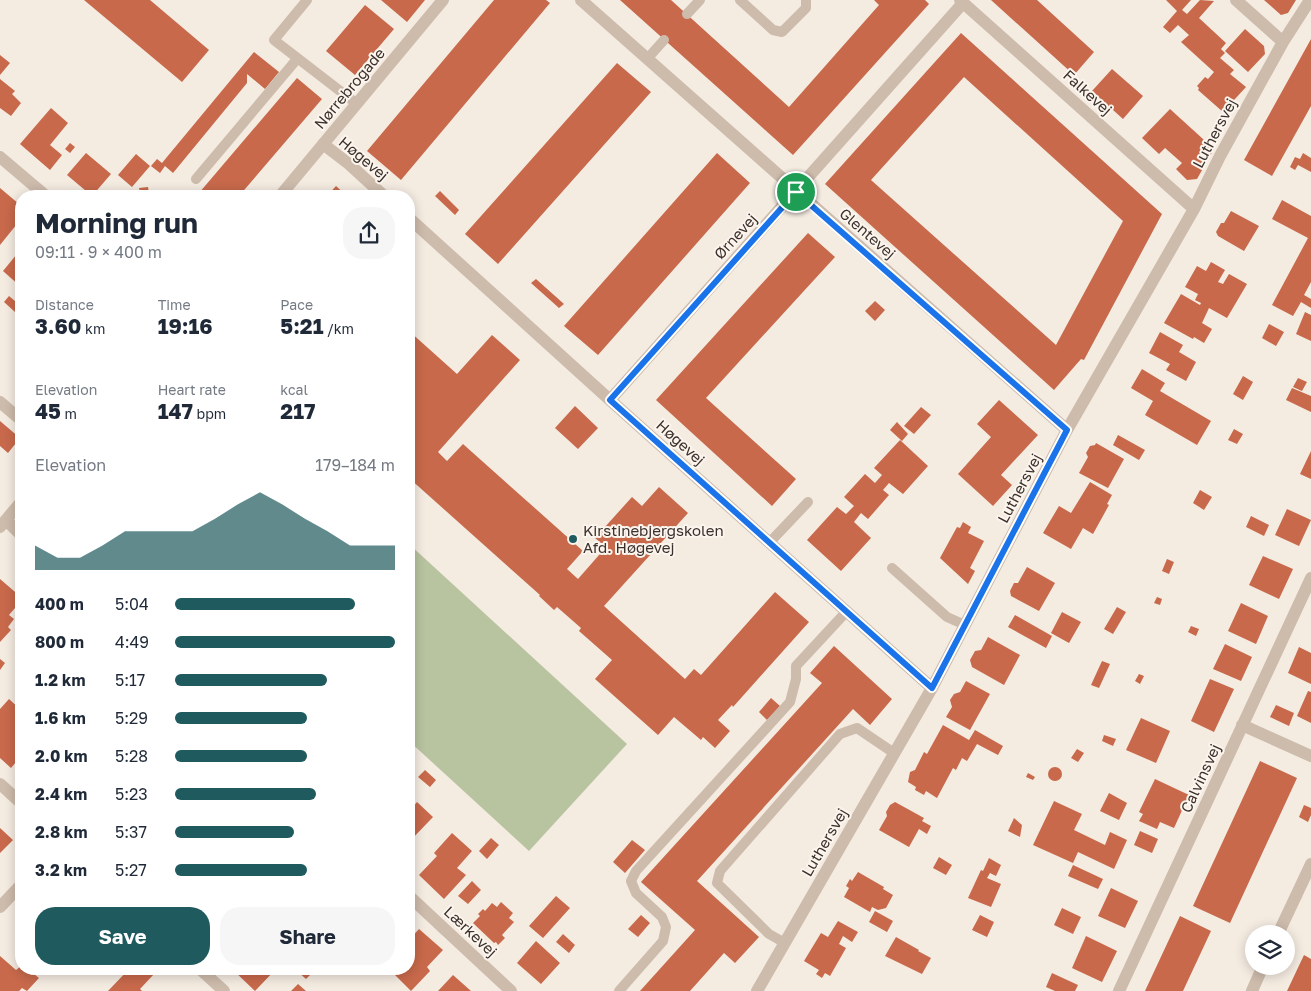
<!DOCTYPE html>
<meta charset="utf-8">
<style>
:root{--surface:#fff;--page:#f6f6f7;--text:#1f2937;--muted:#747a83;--accent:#1f5a5e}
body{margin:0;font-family:"Golos Text",sans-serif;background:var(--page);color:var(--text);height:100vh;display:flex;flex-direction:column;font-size:19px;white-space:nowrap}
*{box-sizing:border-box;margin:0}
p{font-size:16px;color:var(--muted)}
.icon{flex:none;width:28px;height:28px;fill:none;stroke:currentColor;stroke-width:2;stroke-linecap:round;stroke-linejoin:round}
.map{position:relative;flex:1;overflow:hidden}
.sheet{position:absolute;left:15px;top:190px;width:400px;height:785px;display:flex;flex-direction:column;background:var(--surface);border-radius:20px;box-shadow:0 2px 12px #0003}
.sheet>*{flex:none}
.buttons{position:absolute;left:1245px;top:925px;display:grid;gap:10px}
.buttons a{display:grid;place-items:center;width:50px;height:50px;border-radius:50%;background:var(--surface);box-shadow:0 2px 12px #0003;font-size:25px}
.pin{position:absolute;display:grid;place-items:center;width:42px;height:42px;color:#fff;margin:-21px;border:2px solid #fff;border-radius:50%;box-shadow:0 1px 5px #0007}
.round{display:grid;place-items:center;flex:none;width:52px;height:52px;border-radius:20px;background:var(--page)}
.summary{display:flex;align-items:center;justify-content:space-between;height:85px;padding:0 20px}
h1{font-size:28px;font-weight:700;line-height:38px}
.metrics{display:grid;grid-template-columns:repeat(3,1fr);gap:8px;height:85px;padding:5px 20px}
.metrics div{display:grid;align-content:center}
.metrics b{font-size:21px;font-weight:700}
.metrics small{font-size:14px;font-weight:400}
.metrics p{font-size:14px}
.chart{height:140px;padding:10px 20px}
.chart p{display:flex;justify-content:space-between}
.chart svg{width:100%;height:90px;margin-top:5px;fill:var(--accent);opacity:.7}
.cta{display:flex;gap:10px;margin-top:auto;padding:10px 20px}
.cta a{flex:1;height:58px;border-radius:20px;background:var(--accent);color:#fff;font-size:20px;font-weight:700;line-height:58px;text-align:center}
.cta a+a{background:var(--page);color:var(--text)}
ul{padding:0 20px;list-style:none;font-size:16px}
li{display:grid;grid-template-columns:80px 60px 1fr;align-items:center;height:38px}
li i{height:12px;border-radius:6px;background:var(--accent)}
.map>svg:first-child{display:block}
</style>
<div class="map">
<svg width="1311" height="991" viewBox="0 0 1311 991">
<rect width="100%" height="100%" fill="#f4ebe1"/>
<path fill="#b8c4a0" d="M409,544L627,744L529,851L409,741Z"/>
<path fill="#c8694b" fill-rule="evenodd" d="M84,0H150L209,50L182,82Z
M381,0H425L407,22Z
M494,0H546L550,3L401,180L367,151Z
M620,0H671L789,107L879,5L874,0H925L929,4L793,155Z
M991,0H1037L1094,52L1074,75Z
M1166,0H1191L1182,10L1187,14L1200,0L1214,1L1199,18L1226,43L1221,49L1225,53L1220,58L1234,70L1230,74L1246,87L1223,112L1198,90L1199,88L1197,86L1205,77L1208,79L1214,72L1181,42L1189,35L1178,25L1170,33L1163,27L1177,11Z
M1264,0H1296L1288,13L1281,15Z
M365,5L394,29L355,75L326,51Z
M1245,29L1264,46L1265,54L1248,72L1225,51Z
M961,33L1162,214L1084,360L1081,359L1054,390L825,184ZM964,77L1123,221L1056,345L871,180Z
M1311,39V106L1272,176L1244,160Z
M254,52L279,72L265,89L247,74V83L173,173L165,166L160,173L151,166L157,159L162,163Z
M0,55L10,63L0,75Z
M617,63L651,92L498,264L465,234Z
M1112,69L1143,96L1123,119L1092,91Z
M297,78L322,99L239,196H204L199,193Z
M0,79L15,91L12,94L21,103L11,116L0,108Z
M51,108L68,123L50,145L62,155L50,170L20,144Z
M1170,109L1214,149L1197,179L1187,180L1176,169L1182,163L1165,148L1159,154L1142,138Z
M70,143L75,147L70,153L65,149Z
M86,153L111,174L92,196L67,175Z
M717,153L750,183L598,355L564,326Z
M1303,153L1311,158V172L1298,165L1295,170L1290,167L1295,157L1300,159Z
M136,154L150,166L132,187L118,175Z
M336,186L347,196H327Z
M148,187L149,193L147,195L141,196L139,188Z
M0,188L19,204L16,207L21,211V219L0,245Z
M440,191L459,210L455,215L435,196Z
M1282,200L1311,216V282L1304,295L1311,299V308L1301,302L1293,316L1272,305L1308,238L1272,219Z
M1231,211L1259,226L1244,251L1218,236L1216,232L1221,223H1224Z
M808,233L835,257L706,398L796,479L772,506L656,400Z
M21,249V287L3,271Z
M1211,262L1225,270L1218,282L1223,284L1229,274L1247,284L1227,318L1209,308L1202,323L1212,329L1204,343L1194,337L1193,339L1164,323L1181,294L1200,305L1201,303L1195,300L1198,294L1185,287L1197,266L1206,271Z
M536,279L564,304L559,308L531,283Z
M9,296L21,306L15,312L4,302Z
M875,301L885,310L875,321L865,311Z
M1305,312L1311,315V341L1296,334Z
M1269,324L1284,332L1276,346L1262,338Z
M409,331L457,374L492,335L520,360L438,452L447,461L463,444L583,551L567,569L578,579L606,547L595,538L632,497L642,506L659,487L688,513L604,606L685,679L694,669L701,675L775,592L809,622L733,707L732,705L718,720L730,731L715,748L703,737L701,740L674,717L658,735L595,679L612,660L579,631L581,628L557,607L554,610L539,596L540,595L409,478Z
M1160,332L1183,345L1179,352L1196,362L1186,381L1166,370L1170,364L1149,353Z
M1142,369L1165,383L1160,391L1211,421L1197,445L1145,415L1153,401L1131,388Z
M1243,376L1253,382L1243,400L1233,394Z
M1298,378L1307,382L1302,391L1293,387Z
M1292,388L1311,396V412L1286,400Z
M999,400L1038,435L1001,475L1012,485L993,506L958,474L991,437L977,424Z
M575,406L598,428L578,449L555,428Z
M921,407L931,415L914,434L904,426Z
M0,421L20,438L8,453L0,446Z
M897,422L908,434L902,441L890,430Z
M1234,429L1243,434L1237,444L1228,440Z
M1118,435L1145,450L1139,460L1113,445Z
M900,440L928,466L903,494L889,483L883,490L889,495L868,519L861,513L854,522L871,538L841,571L807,540L837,507L846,514L854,506L844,497L865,474L875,483L882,475L874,468Z
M1096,443L1124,459L1108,488L1079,473L1088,457L1086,453L1090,446L1095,445Z
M1311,451V479L1300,474Z
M1090,482L1112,495L1107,504L1109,505L1093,534L1083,528L1071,549L1043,533L1059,506L1071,513Z
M1200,490L1212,497L1204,510L1193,503Z
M1287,509L1311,520L1299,546L1275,535Z
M1251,516L1269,525L1264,536L1246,527Z
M963,522L971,527L968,533L984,541L970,568L975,571L968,584L940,558L957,527L960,528Z
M1263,556L1293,569L1279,599L1249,585Z
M1167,559L1174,562L1169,574L1162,571Z
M1027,567L1055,583L1039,611L1011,596L1010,591L1014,583H1018Z
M0,579L21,597V601L9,615L14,619L8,627L11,630L0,642Z
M1157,597L1162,599L1160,605L1154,603Z
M1241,603L1268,616L1256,644L1228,631Z
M1117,607L1126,612L1113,634L1104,629Z
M1062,612L1081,622L1069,643L1051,633Z
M1015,615L1052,636L1046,648L1008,627Z
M1191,626L1199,629L1196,636L1188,632Z
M988,637L1020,655L1004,685L972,667L970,660L975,651L981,650Z
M1225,644L1252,657L1241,681L1213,669Z
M834,646L892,699L870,725L853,709L697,881L759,937L735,963L724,953L690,991H640L695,930L641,882L822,683L810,673Z
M1299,647L1311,653V684L1288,673Z
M0,659L5,663L0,670Z
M1102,661L1110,664L1099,688L1091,685Z
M1139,674L1144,676L1140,684L1135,681Z
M1210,679L1234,689L1214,732L1191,721Z
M966,681L990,694L970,730L946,717L952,707L950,700L954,694L960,692Z
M1308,691L1311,692V723L1297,716Z
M771,698L780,706L767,720L759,712Z
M9,699L21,710V718L16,725L21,730V734L16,741L21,746V756L11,768L0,758V709Z
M1276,705L1294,713L1289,726L1270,717Z
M1141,718L1170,731L1156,763L1126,750Z
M943,725L969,740L975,730L1003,746L998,755L977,744L967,761L962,758L956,770L953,768L937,798L926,791L924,795L915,790L916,787L908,782L910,772L915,770L924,752L927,754Z
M1104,735L1116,739L1113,746L1102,741Z
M1077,749L1084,753L1078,762L1071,758Z
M1260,761L1297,778L1230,923L1193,906Z
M1048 774a7 7 0 1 1 14 0a7 7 0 1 1-14 0Z
M425,770L436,780L430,787L418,777Z
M1028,773L1035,777L1033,780L1026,777Z
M1155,779L1189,795L1174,828L1160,822L1157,829L1139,821L1143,814L1139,812Z
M1109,793L1127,803L1119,820L1100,811Z
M1054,801L1082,814L1074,830L1105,845L1110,832L1127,840L1114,869L1078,852L1073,863L1033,845Z
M417,802L433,817L411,840L409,838V807L411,809Z
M895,802L924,818L922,821L931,826L927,834L919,829L909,847L879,830L887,816L886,812L890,805Z
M1304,805L1311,808V815L1308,822L1299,817Z
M1014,818L1022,825L1020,837L1008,831Z
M0,828L13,840L0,853Z
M1140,831L1158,839L1152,853L1134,845Z
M452,833L472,851L457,868L466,875L444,899L419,875L437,856L434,853Z
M491,838L499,845L487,859L479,851Z
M632,840L645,850L625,873L613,862Z
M939,857L952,865L946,875L933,868Z
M989,858L1001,865L996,876L990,873L987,878L1001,884L991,907L968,898L981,870L983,871Z
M1073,865L1103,879L1098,889L1068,876Z
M858,872L884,887L883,889L893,895L886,908L878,910L872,907L870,912L844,897L849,888L846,886L850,879L852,881Z
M472,881L481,890L468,904L458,896Z
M1111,888L1138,901L1125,928L1098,916Z
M556,896L570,908L543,938L529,926Z
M501,902L513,913L509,918L514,922L502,935L505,938L498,945L496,942L494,943L473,923L480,916L478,914L483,909L485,911L492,903L497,907Z
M1062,908L1081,917L1073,934L1054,925Z
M875,911L893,921L887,932L869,922Z
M641,915L650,923L638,937L628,929Z
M980,915L994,922L987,937L972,930Z
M1180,916L1211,931L1183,991H1145Z
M838,921L858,932L852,942L843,936L839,944L846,948L830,976L825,973L822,978L816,974L819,970L804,961L821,933L828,937Z
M419,929L443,950L427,967L430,971L411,991L393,973L396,969H409V940Z
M563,934L575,945L569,953L556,942Z
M1086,936L1117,951L1102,982L1072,968Z
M896,937L919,950L918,951L931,958L922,974L885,956Z
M536,941L560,963L541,984L517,963Z
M1304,955L1311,959V991H1287Z
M0,956L16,970L21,966V969H28L39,978L27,991L22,988L19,991H0Z
M129,969H151L155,973L140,989L142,991H108Z
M232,969H276L255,991Z
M299,969H309L313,972L306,979L297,971Z
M1052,973L1078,985L1075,991H1055L1046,987Z
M453,975L471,991H438Z
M298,984L306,991H291Z"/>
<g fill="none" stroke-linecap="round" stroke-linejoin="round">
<path stroke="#cdbbac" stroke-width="10" d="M307,0L274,40L357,104
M740,0L773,30L782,32L806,8V0
M687,14L700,0
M647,59L664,40
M196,179L297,59
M770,542L808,502
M892,568L947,617L965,625
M785,943L769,934L717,883L720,871L840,734L857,728L894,753
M619,991L663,941L666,927L662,917L636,893L631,881L636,871L790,702L796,679V666L847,611"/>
<path stroke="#cdbbac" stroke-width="12" d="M581,0L1067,430
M960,0L1194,209
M1236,0L1283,42
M323,144L349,164L384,196
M0,157L46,196
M280,196L443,0
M409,218L610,400L932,688
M610,400L963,3
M0,402L21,420
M6,520L21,535
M0,527L21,502
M1242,725L1311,756
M0,784L21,803
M409,896L511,991
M0,907L21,885
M1278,934L1311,864
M200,969L224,991
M757,991L932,688L1067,430L1194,209L1220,156L1283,42L1310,0
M1119,991L1311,578
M1252,991L1263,966"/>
</g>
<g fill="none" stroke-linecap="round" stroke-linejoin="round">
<defs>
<path id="route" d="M796,192L1067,430L932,688L610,400Z"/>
</defs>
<use href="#route" stroke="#fff" stroke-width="10"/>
<use href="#route" stroke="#1a73e8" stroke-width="6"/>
</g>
<circle fill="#1f5a5e" stroke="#fbf5ee" stroke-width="2" cx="573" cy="539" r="5"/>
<g text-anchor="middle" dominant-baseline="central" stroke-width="4" stroke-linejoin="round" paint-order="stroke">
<g font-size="15" fill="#3b302b" stroke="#fbf5ee">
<text transform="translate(349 88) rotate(-50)">Nørrebrogade</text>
<text transform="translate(1088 92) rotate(42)">Falkevej</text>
<text transform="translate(1214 133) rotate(-62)">Luthersvej</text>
<text transform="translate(364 158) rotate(40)">Høgevej</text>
<text transform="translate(868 233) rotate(41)">Glentevej</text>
<text transform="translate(735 236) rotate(-48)">Ørnevej</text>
<text transform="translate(681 442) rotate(42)">Høgevej</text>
<text transform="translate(1019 488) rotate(-62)">Luthersvej</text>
<text transform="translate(1200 778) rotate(-65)">Calvinsvej</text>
<text transform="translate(824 842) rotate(-60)">Luthersvej</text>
<text transform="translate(471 931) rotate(43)">Lærkevej</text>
</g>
<g font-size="15" fill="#3b302b" stroke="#fbf5ee" text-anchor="start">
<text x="583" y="530">Kirstinebjergskolen<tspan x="583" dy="17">Afd. Høgevej</tspan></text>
</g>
</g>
</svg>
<div class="buttons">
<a><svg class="icon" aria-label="layers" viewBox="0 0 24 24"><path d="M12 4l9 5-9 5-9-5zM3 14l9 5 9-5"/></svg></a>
</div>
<div class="pin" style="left:796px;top:192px;background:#1e9e55"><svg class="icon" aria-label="arrive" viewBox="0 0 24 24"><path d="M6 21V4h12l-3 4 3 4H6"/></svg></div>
<section class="sheet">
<div class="summary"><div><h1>Morning run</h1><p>09:11 · 9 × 400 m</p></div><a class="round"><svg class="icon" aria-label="share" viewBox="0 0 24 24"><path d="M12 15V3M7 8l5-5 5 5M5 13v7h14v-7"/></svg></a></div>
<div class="metrics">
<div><p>Distance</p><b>3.60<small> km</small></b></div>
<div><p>Time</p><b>19:16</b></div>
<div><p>Pace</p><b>5:21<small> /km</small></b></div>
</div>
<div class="metrics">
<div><p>Elevation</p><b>45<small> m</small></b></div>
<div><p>Heart rate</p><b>147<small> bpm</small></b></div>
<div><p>kcal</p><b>217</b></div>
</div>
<div class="chart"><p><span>Elevation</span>179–184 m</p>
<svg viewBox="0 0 160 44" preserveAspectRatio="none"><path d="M0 44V32L10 38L20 38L30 32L40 25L50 25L60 25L70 25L80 19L90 12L100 6L110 12L120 19L130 25L140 32L150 32L160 32V44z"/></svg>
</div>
<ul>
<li><b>400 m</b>5:04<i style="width:82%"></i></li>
<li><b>800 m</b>4:49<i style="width:100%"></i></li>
<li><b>1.2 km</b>5:17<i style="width:69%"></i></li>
<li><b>1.6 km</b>5:29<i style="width:60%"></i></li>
<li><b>2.0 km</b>5:28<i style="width:60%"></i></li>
<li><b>2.4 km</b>5:23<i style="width:64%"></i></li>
<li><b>2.8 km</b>5:37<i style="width:54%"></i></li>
<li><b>3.2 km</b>5:27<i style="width:60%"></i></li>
</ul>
<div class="cta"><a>Save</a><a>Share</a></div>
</section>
</div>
